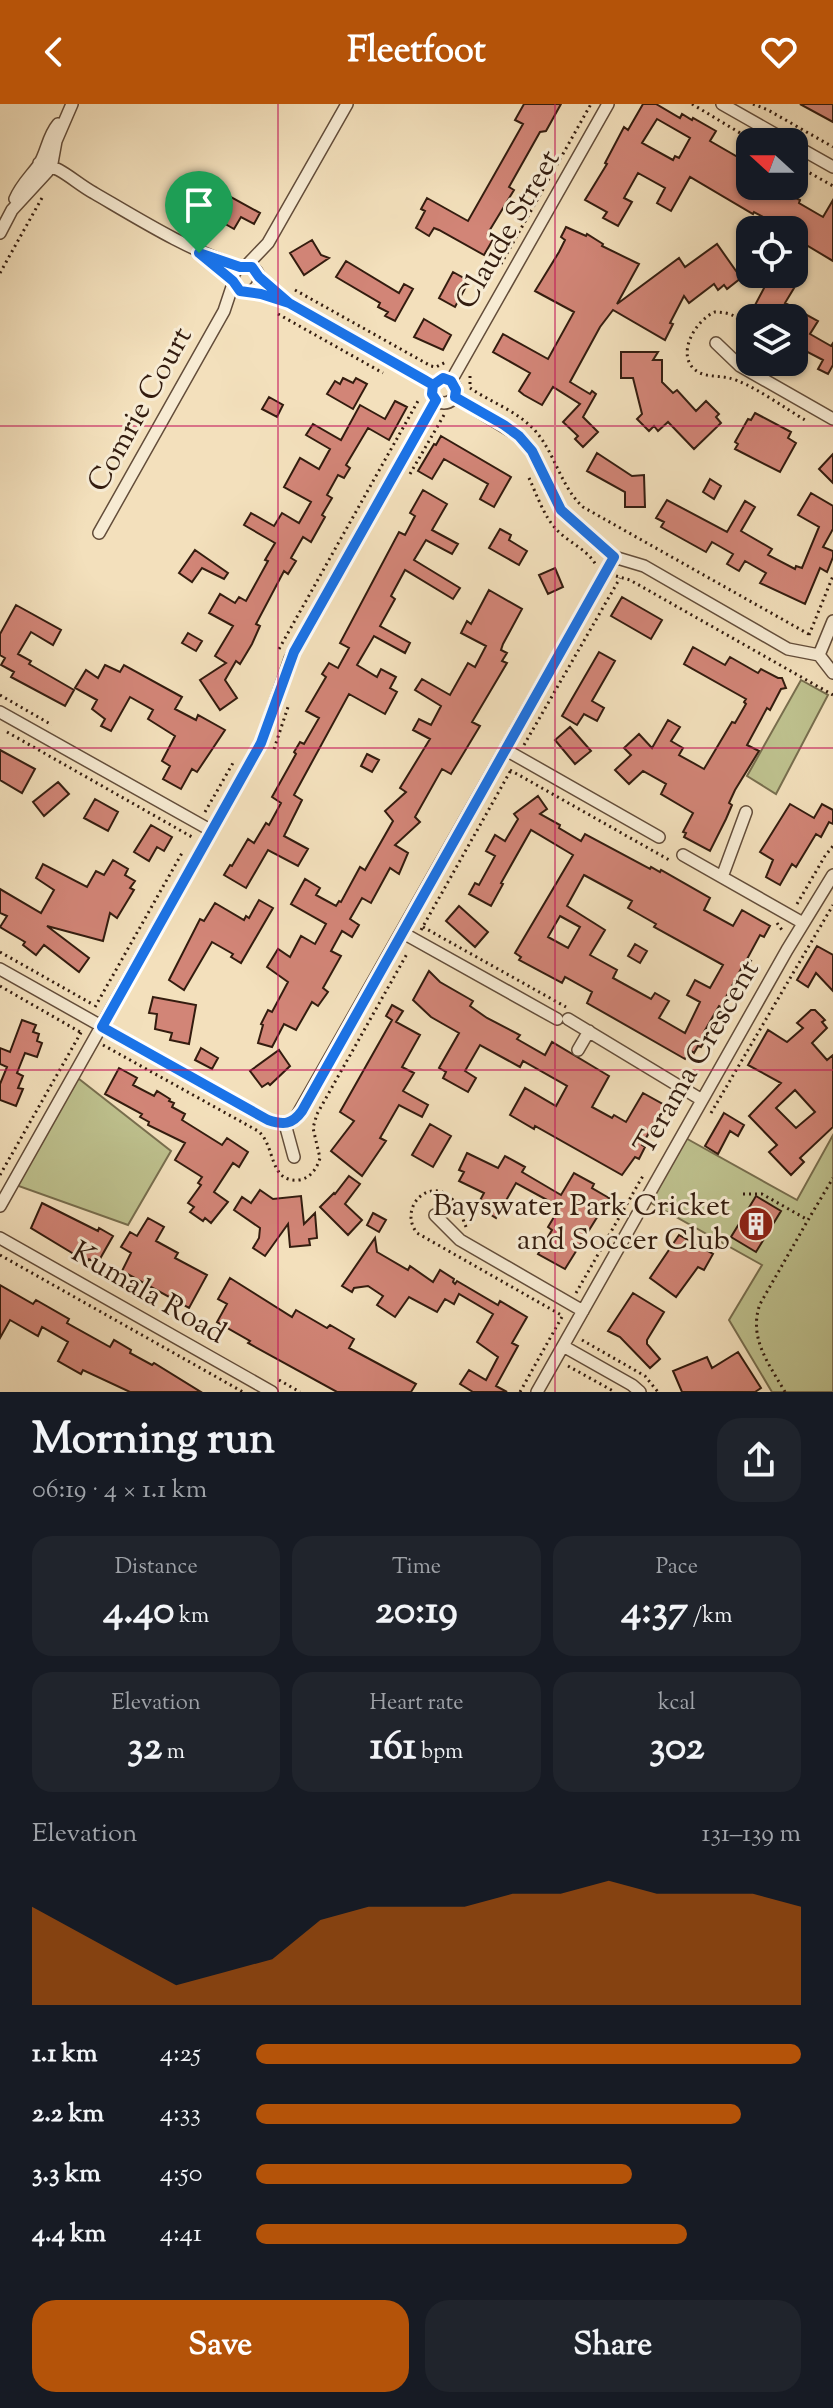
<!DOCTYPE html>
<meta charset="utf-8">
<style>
:root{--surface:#171b24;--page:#20242c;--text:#f1f3f6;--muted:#9ea1a6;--accent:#b45309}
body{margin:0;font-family:"Sorts Mill Goudy",serif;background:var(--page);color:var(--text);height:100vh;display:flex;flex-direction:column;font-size:30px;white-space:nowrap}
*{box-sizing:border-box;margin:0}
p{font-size:26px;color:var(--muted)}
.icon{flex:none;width:44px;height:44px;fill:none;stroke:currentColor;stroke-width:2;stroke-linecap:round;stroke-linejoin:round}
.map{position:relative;height:1288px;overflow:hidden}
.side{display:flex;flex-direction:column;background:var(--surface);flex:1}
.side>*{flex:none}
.needle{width:52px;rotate:291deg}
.tools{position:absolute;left:736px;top:24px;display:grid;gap:16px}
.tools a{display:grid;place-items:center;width:72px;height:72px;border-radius:16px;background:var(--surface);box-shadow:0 2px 6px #0004;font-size:40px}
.pin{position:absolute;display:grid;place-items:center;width:68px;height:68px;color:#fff;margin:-82px -34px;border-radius:50% 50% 50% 0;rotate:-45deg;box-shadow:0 0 8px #0007}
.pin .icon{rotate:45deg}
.round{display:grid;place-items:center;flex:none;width:84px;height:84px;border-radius:24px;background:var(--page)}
.summary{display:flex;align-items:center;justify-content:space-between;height:136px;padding:0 32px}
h1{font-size:44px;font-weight:700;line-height:60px}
.metrics{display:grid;grid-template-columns:repeat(3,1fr);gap:12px;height:136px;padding:8px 32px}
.metrics div{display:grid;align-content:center;border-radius:20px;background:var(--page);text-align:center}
.metrics b{font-size:40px;font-weight:700}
.metrics small{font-size:22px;font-weight:400}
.metrics p{font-size:22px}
.chart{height:224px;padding:16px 32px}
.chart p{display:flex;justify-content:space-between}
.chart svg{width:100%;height:144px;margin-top:8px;fill:var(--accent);opacity:.7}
.button{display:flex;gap:16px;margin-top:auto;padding:16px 32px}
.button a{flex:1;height:92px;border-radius:24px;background:var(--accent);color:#fff;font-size:32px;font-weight:700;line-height:92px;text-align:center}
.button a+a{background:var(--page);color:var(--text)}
ul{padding:0 32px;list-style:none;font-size:26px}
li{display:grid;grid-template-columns:128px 96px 1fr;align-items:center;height:60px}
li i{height:20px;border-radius:10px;background:var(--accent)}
header{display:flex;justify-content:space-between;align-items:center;height:104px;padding:0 32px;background:var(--accent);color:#fff;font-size:36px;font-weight:700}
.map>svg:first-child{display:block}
</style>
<header><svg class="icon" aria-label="back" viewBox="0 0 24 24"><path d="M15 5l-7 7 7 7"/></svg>Fleetfoot<svg class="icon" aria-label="heart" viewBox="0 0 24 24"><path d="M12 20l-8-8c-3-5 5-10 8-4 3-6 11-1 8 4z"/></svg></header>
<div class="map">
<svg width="833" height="1288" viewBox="0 0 833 1288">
<rect width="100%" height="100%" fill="#f3e0bc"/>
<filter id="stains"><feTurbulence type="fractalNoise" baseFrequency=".0025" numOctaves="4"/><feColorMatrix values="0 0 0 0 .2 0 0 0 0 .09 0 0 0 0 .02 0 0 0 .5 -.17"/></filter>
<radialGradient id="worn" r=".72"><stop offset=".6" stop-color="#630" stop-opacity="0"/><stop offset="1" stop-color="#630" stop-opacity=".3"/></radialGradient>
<path fill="#bec18e" stroke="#786e4e" stroke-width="2" d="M801,576L828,591L776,690L747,672Z
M74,971L171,1047L128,1121L13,1080Z
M833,1031V1288H772L729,1216L762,1161L646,1096L682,1032L797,1096Z"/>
<path fill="#d28577" stroke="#331c0f" stroke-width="2" fill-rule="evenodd" d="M524,0H561L546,27L540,28L509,83L514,86L488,129L495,132L484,151L439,126L434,124L429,132L416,124L425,107L421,105L427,94L468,117L523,20L515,16Z
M643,0H656L680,14L682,10L692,16L693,14L716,27L710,37L741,55L739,60L750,66V82H786L796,87L793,93L800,96L799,99L823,113L833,96V157L798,136L799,133L794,130V126H787L754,108L753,110L690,73L671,107L657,99L665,84L638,69L624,94L632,98L618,122L603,114L607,108L585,96L607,60L605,59L624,23L628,26ZM657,15L690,34L679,54L675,52L673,56L642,39Z
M800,0H833V18Z
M193,76L229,96L231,93L260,109L254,120L241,113L234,125L206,109L204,113L192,106L194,100L187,97L191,90L186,88Z
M566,123L586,132L587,130L603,140L602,142L639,160L617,200L679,154L685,163L717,140L741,174L727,185L724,181L718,186L714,180L689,199L684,192L670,219L673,220L665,236L613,206L600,223L570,278L590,290L592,287L596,290L583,313L598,328L583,343L575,335L578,332L563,318L580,300L553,283L542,301L524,291L519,287L530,269L493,248L503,230L548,255L574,208L535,187L559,148L565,136L561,133Z
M312,136L321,151L329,154L304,171L290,149Z
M346,157L399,189L404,180L413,185L395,217L385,212L388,208L378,203L380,199L336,173Z
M453,168L469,177L455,203L439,194Z
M771,171L794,184L785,199L818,217L810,230L831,242L833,239V261L828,270L818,265L823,256L802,245L794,259V214H766L754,203Z
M424,215L451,231L443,246L414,233Z
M621,248H658L653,256H662V278L673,289L677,286L696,307L706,297L719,310L716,313L721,319L694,345L668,318L658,327L654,322L649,327L637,315L642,310L633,274H621Z
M343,274L353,279L356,274L367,280L353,305L327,290L335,277L340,280Z
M269,293L283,301L277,313L262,305Z
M395,297L407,303L389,336L368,324L346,361L350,364L344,374L338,371L327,391L332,394L322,411L325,413L311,438L303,433L291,454L296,457L288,470L284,467L256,520L260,522L252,540L240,560L236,557L225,576L237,594L220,606L200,576L226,559L215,552L233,522L209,509L220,490L235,499L239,493L246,497L268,457L265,456L275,439L244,421L251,409L274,422L282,409L299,419L311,398L284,383L300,354L319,365L330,345L306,331L313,320L341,336L360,301L385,315Z
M755,309L791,328L788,334L796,339L780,368L735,345L738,340L735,338L748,315L751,316Z
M441,332L511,373L494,403L480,395L488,380L444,355L432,375L418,367L434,340L436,341Z
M597,349L632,372L644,371L645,403H625V388L587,367Z
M833,350V379L819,365Z
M710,375L721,382L714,395L703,388Z
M423,386L447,400L432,426L458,440L452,450L426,436L414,456L460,484L453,495L405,466L391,492L395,495L380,522L410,539L405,549L374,532L357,561L377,573L381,565L396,573L390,584L397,588L385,610L349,590L294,691L302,696L284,732L308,745L298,762L268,746L246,784L224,771L230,761L232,762L248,735L254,739L266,719L269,721L281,699L272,693L296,650L294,648L300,638L304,640L319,614L306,607L326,573L322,570L329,559L338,564L349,544L340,539L399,428L405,431L415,412L410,409Z
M811,389L833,402V425L823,443L833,447V453L827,468L820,464L805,500L760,479L766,469L745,457L739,467L727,460L733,450L712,438L706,448L661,423L664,418L656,414L667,396L727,428L745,397L755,403L741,427L772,445L768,451L795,465L796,462L802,464L819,423L798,411Z
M500,425L511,431L509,436L527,447L519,461L489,444Z
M195,446L228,469L224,475L202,464L192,478L179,469Z
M555,464L563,483L548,490L539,471Z
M489,486L522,505L503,540L501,546L507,549L502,557L507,559L472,618L480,622L451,670L442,665L415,713L420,718L395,741L408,749L399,770L390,764L371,799L362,794L350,815L359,821L352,833L342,827L331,847L341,852L323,884L328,888L318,902L312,898L296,926L284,920L272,943L258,939L263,921L261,920L268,906L272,908L288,878L267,863L278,845L290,853L301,832L315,840L326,820L291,800L305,775L320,784L316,791L336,802L339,797L341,798L360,763L365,766L393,717L385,707L406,688L400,684L430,635L413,626L419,615L431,621L441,602L415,586L422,575L450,591L468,559L475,563L486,542L461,529L467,517L471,520Z
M622,493L662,516L651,535L611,512Z
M16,501L61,526L53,541L31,528L18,550L31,557L29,560L74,586L65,602L11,573L14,568L1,561L5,554L0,551V530Z
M188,529L202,537L196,547L182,539Z
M693,543L725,561L730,553L758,569L761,565L778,574H782L786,584L781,585L770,606L767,604L747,641L759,647L735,686L729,699L732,701L726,715L710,747L684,733L686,729L683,728L693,709L661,690L666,680L643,667L629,680L615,666L631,651L624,644L639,630L652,644L668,616L680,623L671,637L683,644L679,651L704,665L732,618L735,619L746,600L744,598L746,595L684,560Z
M599,548L615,557L592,597L604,604L597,617L584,610L577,621L562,612Z
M105,561L120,568L124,561L182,593L175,605L196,616L198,611L225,626L197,668L192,665L181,685L163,675L170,662L162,657L175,632L148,615L153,606L130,593L111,627L101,622L105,615L92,605L97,596L75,584L86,566L98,574Z
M570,623L591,647L575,660L555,636Z
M0,646L35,665L22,689L0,676Z
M367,650L379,656L372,668L361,662Z
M58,678L69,690L44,712L33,698Z
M538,692L547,705L540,710L560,721L559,724L581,737L585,730L650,765L651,763L660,768L661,766L710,794L704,806L733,822L742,806L770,822L764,833L760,831L747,855L751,857L745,868L741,865L726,893L728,894L723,904L719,902L704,928L708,931L701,943L698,942L694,949L690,946L685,955L587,899L592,888L565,873L562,879L519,856L521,853L515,849L573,751L531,726L501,779L503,780L491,802L469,790L475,779L479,781L495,752L486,747L495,731L505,737L518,715L514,710ZM584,771L632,797L628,804L656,820L654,823L723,861L710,884L695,876L687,891L700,898L685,929L659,914L669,897L655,889L651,895L613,874L617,866L590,851L605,826L567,802ZM560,812L580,823L568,844L548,833Z
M95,695L118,708L108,727L84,714Z
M790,700L814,714L822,700L833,706V720L829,718L821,733L816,730L796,763L792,760L780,781L766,773L773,756L760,748Z
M151,721L172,733L164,747L157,743L149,757L134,748Z
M113,756L128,765L125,771L135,777L130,784L134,786L117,814L110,809L103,837L47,822L89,854L79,868L44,841L36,851L23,841L25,838L0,823L7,812L0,809V785L41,809L54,786L36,774L43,760L87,783L96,767L104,771Z
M259,796L273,804L241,859L231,853L233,850L212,838L184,886L169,876L200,815L204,817L215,799L244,816L246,812L249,814Z
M459,802L488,828L475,843L446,817Z
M635,840L647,847L640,859L628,852Z
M817,842L833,851V887L816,869L808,883L797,876Z
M429,867L440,878L473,897L470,902L487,914L520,931L517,935L545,951L552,938L609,972L592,1003L612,1014L614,1011L626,1018L643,989L668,1003L661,1015L658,1013L642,1041L645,1043L639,1055L635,1053L622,1071L535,1022L534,1025L510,1011L525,984L556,1002L567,982L523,957L520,963L480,941L465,967L476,974L468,988L443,974L446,968L439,964L459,929L431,913L413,896Z
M153,893L196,901L189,940L170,936L172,929L155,925L157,910L149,909Z
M392,901L403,907L396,918L420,931L402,963L414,969L403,987L428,1001L422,1013L399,1001L380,1034L386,1037L362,1072L331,1047L354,1017L340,1008L392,916L386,912Z
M811,906H815L825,916L822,918L827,924L812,939L827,956L833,951V1023L800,1054L804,1058L791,1071L769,1048L777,1041L749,1012L781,979L748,961L768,926L787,938L803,924L797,919ZM795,986L815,1008L796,1024L776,1004Z
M22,916L36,921L33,928L39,930L37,937L42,939L37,953L25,949L17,969L23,972L18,984L23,985L16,1002L0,996V980L7,963L0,960V944L10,948Z
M201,944L218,954L212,965L195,956Z
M279,946L290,962L270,981L268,979L262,983L250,967Z
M119,964L137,974L133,981L154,992L157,987L170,995L169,997L174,999L172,1003L185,1010L182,1016L222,1041L227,1034L248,1048L239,1063L233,1059L214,1088L228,1098L211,1119L205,1114L203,1117L190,1108L194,1103L188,1099L201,1081L198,1079L202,1073L175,1056L185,1039L148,1021L149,1018L140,1013L142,1010L105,990Z
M724,1009L744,1021L738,1032L730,1027L718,1050L705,1042Z
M430,1020L451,1032L433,1063L412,1051Z
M467,1049L498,1064L505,1052L525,1063L522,1068L561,1091L574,1069L594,1080L592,1084L609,1094L565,1165L538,1150L552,1126L548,1123L560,1103L516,1079L496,1114L477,1102L484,1089L459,1077L464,1068L459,1066Z
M349,1072L360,1080L345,1100L362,1116L348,1131L320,1103L334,1089L335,1090Z
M260,1086L273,1095L301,1092L304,1120L315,1109L317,1134L309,1135L310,1141L290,1143L288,1120L265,1152L253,1144L259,1134L260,1124L234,1106L242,1093L251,1099Z
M756,1092L781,1107L756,1148L731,1133Z
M42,1099L98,1127L99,1124L113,1132L97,1160L89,1155L87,1158L31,1124Z
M373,1109L386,1116L379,1128L367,1121Z
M148,1114L164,1123L156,1137L178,1149L175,1154L207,1171L189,1204L122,1167L131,1149L121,1143L130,1128L137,1132Z
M679,1131L713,1150L704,1166L698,1163L676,1193L650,1174Z
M375,1134L377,1148L408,1166L410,1162L433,1178L440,1166L454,1175L453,1178L455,1180L457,1177L498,1201L500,1197L527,1213L512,1239L518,1242L496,1282L507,1288H473L460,1280L469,1266L486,1276L498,1253L477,1238L493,1210L459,1190L454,1200L445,1195L437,1208L409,1193L395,1213L377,1201L383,1192L368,1182L354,1184L352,1188L342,1182Z
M230,1174L292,1213L296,1206L327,1224L330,1221L354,1235L349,1244L416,1280L411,1288H337L248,1239L250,1237L217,1218L227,1200L218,1195Z
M0,1181L33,1200L36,1196L69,1215L67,1219L110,1243L114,1236L131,1246L130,1249L152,1261L154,1259L201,1288H130L83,1266L81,1270L58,1257L68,1238L42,1223L38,1232L10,1216L0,1234Z
M633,1189L664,1208L647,1236V1240L660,1255L650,1264L620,1233L608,1227Z
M738,1248L761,1284L755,1288H682L673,1267L707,1253L712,1264Z"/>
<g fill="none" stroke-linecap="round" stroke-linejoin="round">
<defs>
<path id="street" d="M722,0L789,38
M794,41L833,63
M39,59C62,63 74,78 94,89C142,117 188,146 240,163
M15,95C21,81 29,74 38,62C47,49 47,33 58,20
M0,129L12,106L47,68L52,59L56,37L72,0
M206,155L233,177
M233 175a13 13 0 1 1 26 0a13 13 0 1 1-26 0Z
M246,162L268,139L347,0
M259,173L286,196
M251,187L289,199L433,281
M716,239L740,262L833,315
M432 287a12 12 0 1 1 24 0a12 12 0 1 1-24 0Z
M451,277L608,0
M455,293L519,332L532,347L561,406L614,453L644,462L788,545L819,551L833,569
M99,429L224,207L233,180
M819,551L833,517
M0,608L212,727
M506,646L659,733
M683,751L803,819
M722,773L746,708
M403,829L557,915
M0,865L268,1016L285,1020L295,1015L614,453
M568,915L702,996
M578,946L589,927
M285,1020L294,1053
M0,1102L261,639L290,555L436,296
M435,1111L460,1136L583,1207
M0,1134L272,1288
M563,1242L632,1281L640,1288
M537,1288L787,846L833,771"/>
</defs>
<use href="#street" stroke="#634d3a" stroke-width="14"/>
<path stroke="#331c0f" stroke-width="3" stroke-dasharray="2 4" stroke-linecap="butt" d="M692,0L755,38
M753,0L768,6L833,43
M794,60L833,82
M501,160L591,0
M0,169L43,92
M295,186L431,262L436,263L446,258
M278,210L383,269
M750,249C738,227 750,209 715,208C697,215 677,247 693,264C703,274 716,271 729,274C749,278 786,305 805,316
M470,272V284C492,299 520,308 537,329C556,352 561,383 583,403L812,532
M410,370L444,311
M529,374C537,391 544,413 557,426C569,439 587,445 596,461
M616,472L630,476L833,591
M809,531L833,472
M279,545L418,297
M0,591L52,621
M7,628L192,733
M524,641L620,474
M274,645L288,603
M510,666L671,757
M205,708L233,659
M797,800L825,752L833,742
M777,819L782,826
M423,823L566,903
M421,826L511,666
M0,848L94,901
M0,882L80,928
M95,903L182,749
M103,941L258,1027C276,1041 268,1079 299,1076C311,1074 317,1064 320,1054L313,1024L317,1010L408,848
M711,1009L833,801
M0,1071L83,925
M743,1090H762L808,1116L833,1074
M466,1123C462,1113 459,1102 451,1094C428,1072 398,1105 417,1129L563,1212
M0,1151L243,1288
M576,1189L644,1070
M582,1236L645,1272L658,1288
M568,1262L615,1288
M279,1276L300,1288
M520,1288L563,1211
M785,1288C769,1260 748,1234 760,1200L808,1116"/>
<use href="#street" stroke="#f7ebd3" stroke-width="11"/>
</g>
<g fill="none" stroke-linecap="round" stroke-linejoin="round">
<defs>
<path id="route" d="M199,149L233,177L240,187L261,190L289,199L433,281L432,290L436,296L294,548L261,639L102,923L268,1016C283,1021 292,1021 302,1007L614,453L561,406L532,347L519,332L504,321L455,293L456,286L451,277L443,274L433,281L423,275L289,199L259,173L252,163H240L199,149"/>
</defs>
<use href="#route" stroke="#fff" stroke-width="16"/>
<use href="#route" stroke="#1a73e8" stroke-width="10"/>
</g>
<path fill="none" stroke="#c2185b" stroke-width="2" stroke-opacity="0.55" d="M278,0V1288M555,0V1288M0,322H833M0,644H833M0,966H833"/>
<defs>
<symbol id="building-disc" viewBox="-11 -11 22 22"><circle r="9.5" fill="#8f2418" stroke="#f7ebd3"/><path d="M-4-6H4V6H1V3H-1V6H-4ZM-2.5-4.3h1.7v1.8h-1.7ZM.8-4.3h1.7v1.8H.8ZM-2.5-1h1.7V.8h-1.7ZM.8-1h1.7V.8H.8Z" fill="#fff"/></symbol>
</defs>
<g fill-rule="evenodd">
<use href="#building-disc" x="736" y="1100" width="40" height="40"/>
</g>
<g text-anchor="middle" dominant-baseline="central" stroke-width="6" stroke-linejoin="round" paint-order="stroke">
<g font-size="30" fill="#331c0f" stroke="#f7ebd3">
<text transform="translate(509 126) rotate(-60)">Claude Street</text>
<text transform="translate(141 306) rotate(-61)">Comrie Court</text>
<text transform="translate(698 954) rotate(-60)">Terama Crescent</text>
<text transform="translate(148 1190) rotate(30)">Kumala Road</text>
</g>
<g font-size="30" fill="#331c0f" stroke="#f7ebd3" text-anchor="end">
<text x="730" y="1103">Bayswater Park Cricket<tspan x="730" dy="34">and Soccer Club</tspan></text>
</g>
</g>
<rect width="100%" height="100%" filter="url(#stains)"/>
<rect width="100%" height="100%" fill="url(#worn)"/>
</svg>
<div class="tools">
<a><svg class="needle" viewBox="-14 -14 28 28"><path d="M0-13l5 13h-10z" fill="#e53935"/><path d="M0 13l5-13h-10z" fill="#9ea1a6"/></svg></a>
<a><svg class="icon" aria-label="locate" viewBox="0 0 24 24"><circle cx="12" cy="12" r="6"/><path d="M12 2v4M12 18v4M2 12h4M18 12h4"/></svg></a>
<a><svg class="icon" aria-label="layers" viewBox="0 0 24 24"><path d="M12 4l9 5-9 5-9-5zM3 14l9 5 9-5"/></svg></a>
</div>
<div class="pin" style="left:199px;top:149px;background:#1e9e55"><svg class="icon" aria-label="arrive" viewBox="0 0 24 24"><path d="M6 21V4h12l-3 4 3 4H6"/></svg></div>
</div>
<section class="side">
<div class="summary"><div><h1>Morning run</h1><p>06:19 · 4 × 1.1 km</p></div><a class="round"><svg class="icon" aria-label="share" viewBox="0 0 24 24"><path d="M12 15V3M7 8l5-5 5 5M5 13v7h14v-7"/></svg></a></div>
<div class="metrics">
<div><p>Distance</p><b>4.40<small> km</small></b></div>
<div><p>Time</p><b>20:19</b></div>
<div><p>Pace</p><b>4:37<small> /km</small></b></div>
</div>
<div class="metrics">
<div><p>Elevation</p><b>32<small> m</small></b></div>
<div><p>Heart rate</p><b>161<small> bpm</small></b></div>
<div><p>kcal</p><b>302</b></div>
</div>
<div class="chart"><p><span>Elevation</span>131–139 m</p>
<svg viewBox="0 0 160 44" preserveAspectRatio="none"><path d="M0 44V14L10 22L20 30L30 38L40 34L50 30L60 18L70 14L80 14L90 14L100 10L110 10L120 6L130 10L140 10L150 10L160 14V44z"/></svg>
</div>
<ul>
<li><b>1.1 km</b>4:25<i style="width:100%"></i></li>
<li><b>2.2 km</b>4:33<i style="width:89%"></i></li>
<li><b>3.3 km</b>4:50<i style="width:69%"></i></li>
<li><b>4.4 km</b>4:41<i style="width:79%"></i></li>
</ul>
<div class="button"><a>Save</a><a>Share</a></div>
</section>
